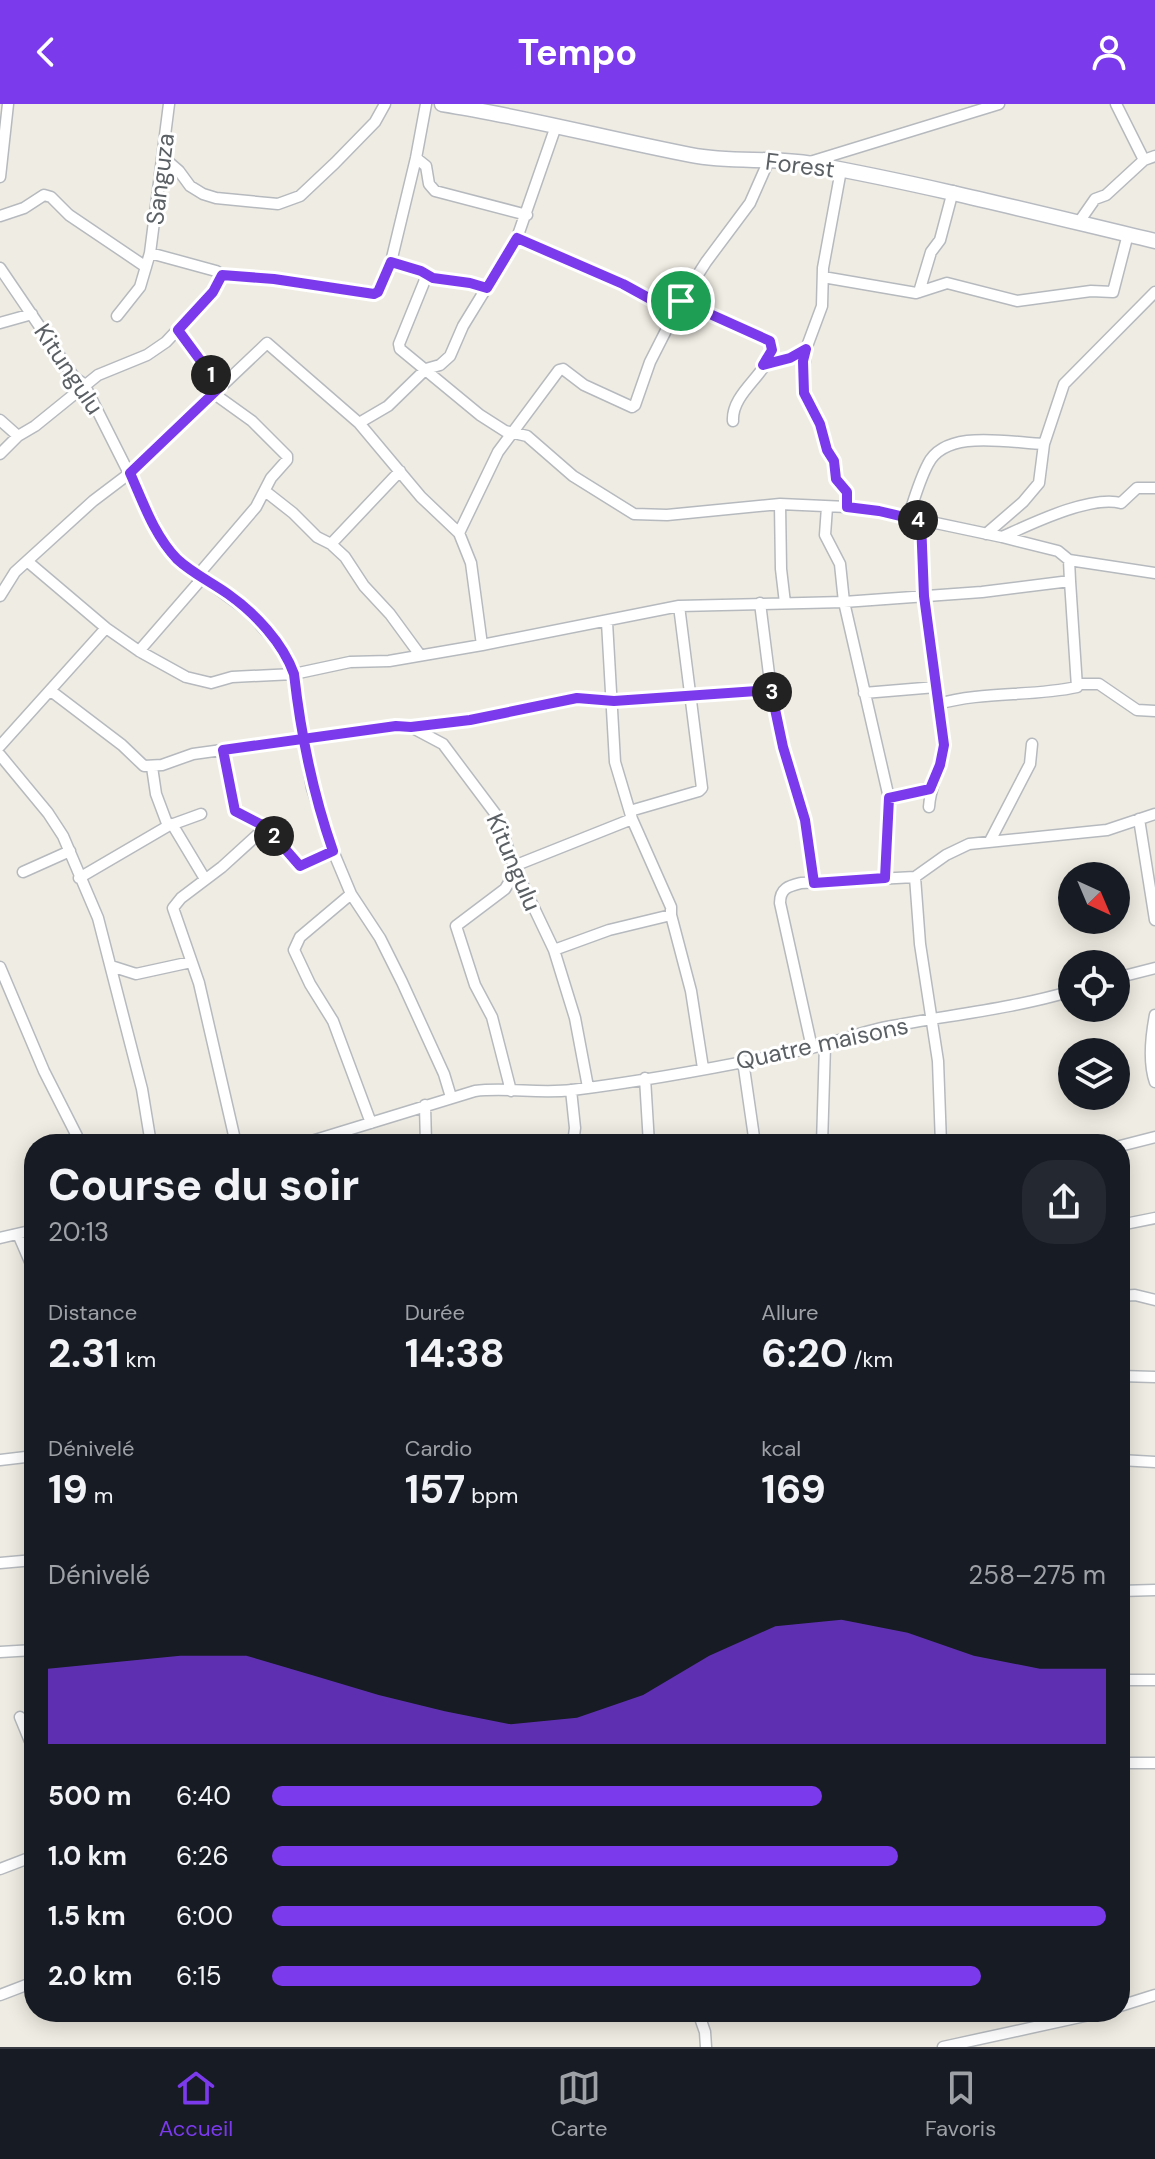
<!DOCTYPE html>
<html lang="fr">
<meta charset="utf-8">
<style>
:root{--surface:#171b24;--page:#242831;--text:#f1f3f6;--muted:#9ea1a6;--line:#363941;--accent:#7c3aed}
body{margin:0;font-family:"DM Sans",sans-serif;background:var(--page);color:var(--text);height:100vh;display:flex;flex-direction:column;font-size:30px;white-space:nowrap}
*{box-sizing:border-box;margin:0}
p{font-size:26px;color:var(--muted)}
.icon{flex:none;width:44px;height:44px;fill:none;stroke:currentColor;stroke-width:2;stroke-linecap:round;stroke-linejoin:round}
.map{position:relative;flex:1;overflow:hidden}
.sheet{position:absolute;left:24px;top:1030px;width:1106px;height:888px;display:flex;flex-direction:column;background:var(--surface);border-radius:32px;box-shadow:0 4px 20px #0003}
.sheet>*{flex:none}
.needle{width:52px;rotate:136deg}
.controls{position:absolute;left:1058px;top:758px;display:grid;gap:16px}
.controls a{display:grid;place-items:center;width:72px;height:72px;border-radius:50%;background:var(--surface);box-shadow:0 4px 20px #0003;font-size:40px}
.pin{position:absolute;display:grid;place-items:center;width:68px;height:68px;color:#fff;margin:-34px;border:4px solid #fff;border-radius:50%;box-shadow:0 2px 8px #0007}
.km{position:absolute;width:40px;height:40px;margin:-20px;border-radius:50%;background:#222;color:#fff;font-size:22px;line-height:40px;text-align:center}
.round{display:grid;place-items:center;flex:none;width:84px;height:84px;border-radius:32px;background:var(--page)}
.summary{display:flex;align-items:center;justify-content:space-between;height:136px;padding:0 24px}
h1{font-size:44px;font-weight:700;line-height:60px}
.stats{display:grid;grid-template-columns:repeat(3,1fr);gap:12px;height:136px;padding:8px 24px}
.stats div{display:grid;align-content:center}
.stats b{font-size:40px;font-weight:700}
.stats small{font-size:22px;font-weight:400}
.stats p{font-size:22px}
.chart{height:224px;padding:16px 24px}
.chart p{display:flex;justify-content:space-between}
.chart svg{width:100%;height:144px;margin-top:8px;fill:var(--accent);opacity:.7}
ul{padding:0 24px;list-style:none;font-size:26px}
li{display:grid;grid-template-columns:128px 96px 1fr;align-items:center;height:60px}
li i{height:20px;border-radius:10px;background:var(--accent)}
header{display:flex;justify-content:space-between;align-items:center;height:104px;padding:0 24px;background:var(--accent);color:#fff;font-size:36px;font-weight:700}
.dock{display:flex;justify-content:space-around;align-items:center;height:112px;border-top:2px solid var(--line);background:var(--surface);font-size:22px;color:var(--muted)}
.dock a{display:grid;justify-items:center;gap:4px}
.dock .on{color:var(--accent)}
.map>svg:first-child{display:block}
</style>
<header><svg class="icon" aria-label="back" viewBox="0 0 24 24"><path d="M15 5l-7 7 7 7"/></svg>Tempo<svg class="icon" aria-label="person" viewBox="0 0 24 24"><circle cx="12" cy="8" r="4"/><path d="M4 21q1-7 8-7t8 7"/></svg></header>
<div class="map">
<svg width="1155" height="1943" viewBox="0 0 1155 1943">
<rect width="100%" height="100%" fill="#efece3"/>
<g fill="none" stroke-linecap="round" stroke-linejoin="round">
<defs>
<path id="street" d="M1116,0L1144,56
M164,54L179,67L190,82L203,90L216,94L278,100L300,92L335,59L375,18L385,0
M416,54L426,62L429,80L435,87L527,111
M810,58L999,0
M841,66L823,164L822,202L806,245L803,275L804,289L820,320L826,344L834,357L836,375L847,388V403
M0,73L8,0
M0,112L24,104L44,91L51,93L69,111L146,163
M1079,118L1095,95L1106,91L1144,56L1155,52
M517,134L623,180L676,209
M150,149L216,167L222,171L274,175L376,189L391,158L416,54L426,0
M391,158L421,167L433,174L470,179L487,184
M0,164L74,273L84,280L165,441L181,458L248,507L275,537L291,561L312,684L333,747L351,790L380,834L402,878L444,970L451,993
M427,171L399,240L400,245L480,311L505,327L527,332L573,372L634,410L667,411L780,400L847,403L879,407L1002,433L1058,447L1069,456L1155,469
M823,173L916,189L947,179L1017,197L1091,187L1113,188L1128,130
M919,188L931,148L940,136L953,87
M681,197L766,234L771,239C776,266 731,286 733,317
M117,212L140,183L150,149L169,0
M0,219L32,210
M178,226L220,283
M763,261L790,254L806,245
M0,316L18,332
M359,319L388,302L426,265L440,261L450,252L463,222L517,134L556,22
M0,350L18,332L35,322L98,271L147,251L166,238L213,188L222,171
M265,387L293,409L317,433L331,440L345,453L364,482L390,510L420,551
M780,400L781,465L785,499
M827,403L825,431L840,460L844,498L889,694L885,774
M908,414C914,396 919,377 928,360C946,324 1010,339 1044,340
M921,417L924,492L944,641C942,663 930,681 929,703
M459,429L498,348L559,266L563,265L584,281L632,303L635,301L650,258L681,197L706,158L750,99L769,56
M986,430L1023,398L1039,379L1044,340L1064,280L1155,188
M1002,433C1031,420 1090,391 1121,399L1137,384H1155
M331,440L400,367
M27,457L106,524L139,547L186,573L211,579L232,573L294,570L350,558L389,557L482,541L679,502L844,498L982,488L1070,477L1069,456
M0,492L15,468L93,397L130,369L267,239L359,319L421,393L459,429L471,459L482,541
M760,499L771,586L783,643L805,716L814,779
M607,518L615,658L632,715L671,803V811L691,887L703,964
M139,547L198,479V471L256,403L271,374L287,356V352L252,317L213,289
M1078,580H1099L1137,606L1155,607
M51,587L122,641L144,662L162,661L193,650L396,622L411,623L470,616L577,594L614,597L771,586
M864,589L936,583
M938,600C983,587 1031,593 1077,583L1070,477
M411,623L443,640L497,712L514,762L554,846L575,914L588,983
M0,642L106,524
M223,646L235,707L266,723L300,762L333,747
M0,651L48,709L63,732L98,814L142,985L151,1040
M152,663L156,690L168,722
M889,694L930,685
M630,707L699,687L702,684L679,502
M1139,715L1155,816
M172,720L205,775
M990,737L1030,660L1032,640
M514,762L632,715
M23,768L70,747
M915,773L920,840L938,957L941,1040
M79,774L168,722L201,710
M351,790L300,833L294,846L310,880L333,917L371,1019
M554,846L609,826L671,811
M111,862L136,870L191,858
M0,863L44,967L81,1040
M1116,874L1155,864
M1155,911C1151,932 1148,958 1155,978
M812,944L780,799C780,784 789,782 801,779L915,773L946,751L969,740L1107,726L1155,710
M743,957L755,1040
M645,974L649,1040
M571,986L575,1024L573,1040
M511,987L492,913L475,881L456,822L505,785L516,767
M425,1001L426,1040
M236,1040L199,879L173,804L181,794L222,763L266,723
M302,1040L475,987C507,983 539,990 572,986C651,976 732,961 811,944C837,938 861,928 887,923C949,911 1011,905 1072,887
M822,1040L825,941
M1120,1042L1155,1033
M1120,1121L1155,1114
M18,1130L34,1167
M0,1134L34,1126
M1120,1192L1135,1191L1155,1196
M1120,1272L1155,1273
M0,1356L34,1352
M1120,1356L1155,1358
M0,1459L34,1456
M1120,1487L1155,1486
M0,1548L34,1546
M1120,1576H1155
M20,1613L34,1647
M1120,1659H1155
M0,1765L34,1752
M0,1891L34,1878
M1120,1902L1155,1891
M698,1908L705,1928L706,1943
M943,1943L1103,1908"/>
<path id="secondary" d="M442,0C526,13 608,35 691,51C731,59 772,53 812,60C928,81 1041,110 1155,137"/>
</defs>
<use href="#street" stroke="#b6babe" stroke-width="13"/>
<use href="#secondary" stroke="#b7bbc1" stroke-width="17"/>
<use href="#street" stroke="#fff" stroke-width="10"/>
<use href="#secondary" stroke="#fff" stroke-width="14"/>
</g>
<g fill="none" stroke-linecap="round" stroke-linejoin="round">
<defs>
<path id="route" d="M681,197L676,209L623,180L517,134L487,184L470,179L433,174L421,167L391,158L378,188L374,190L274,175L222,171L213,188L178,226L220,283L130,369C143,398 154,431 177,455C192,469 211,478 228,490C255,509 283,539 294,570C301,632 312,687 333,747L300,762L266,723L235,707L223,646L396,622L411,623L470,616L577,594L614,597L771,586L783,643L805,716L814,779L885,774L889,694L930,685L940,661L944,641L924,492L921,417L879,407L847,403V388L836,375L834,357L827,346L820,320L804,289L803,257L806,245L790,254L763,261L772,246L770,237L681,197"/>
</defs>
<use href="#route" stroke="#fff" stroke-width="16"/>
<use href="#route" stroke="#7c3aed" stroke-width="10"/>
</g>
<g text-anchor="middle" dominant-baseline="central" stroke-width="6" stroke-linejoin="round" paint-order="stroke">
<g font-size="24" fill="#5b6065" stroke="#fff">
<text transform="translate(800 61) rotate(7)">Forest</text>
<text transform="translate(160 75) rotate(-83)">Sanguza</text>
<text transform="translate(69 265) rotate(56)">Kitungulu</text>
<text transform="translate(514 758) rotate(67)">Kitungulu</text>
<text transform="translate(822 939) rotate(-12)">Quatre maisons</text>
</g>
</g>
</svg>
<div class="controls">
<a><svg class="needle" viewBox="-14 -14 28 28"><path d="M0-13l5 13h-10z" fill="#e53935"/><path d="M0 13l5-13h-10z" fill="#9ea1a6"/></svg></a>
<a><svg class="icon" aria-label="locate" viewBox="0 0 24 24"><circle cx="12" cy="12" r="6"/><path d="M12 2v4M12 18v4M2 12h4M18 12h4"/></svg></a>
<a><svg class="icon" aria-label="layers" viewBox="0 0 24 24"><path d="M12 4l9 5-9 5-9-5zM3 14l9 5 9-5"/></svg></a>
</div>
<div class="pin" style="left:681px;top:197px;background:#1e9e55"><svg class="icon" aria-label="arrive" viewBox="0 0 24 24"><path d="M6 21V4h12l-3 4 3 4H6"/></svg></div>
<b class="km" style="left:211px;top:271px">1</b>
<b class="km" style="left:274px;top:732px">2</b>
<b class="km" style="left:772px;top:588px">3</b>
<b class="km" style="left:918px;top:416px">4</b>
<section class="sheet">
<div class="summary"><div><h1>Course du soir</h1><p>20:13</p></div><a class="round"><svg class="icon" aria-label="share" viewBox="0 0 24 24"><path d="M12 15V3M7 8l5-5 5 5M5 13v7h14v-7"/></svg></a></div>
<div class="stats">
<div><p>Distance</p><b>2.31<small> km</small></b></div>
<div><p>Durée</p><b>14:38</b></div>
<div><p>Allure</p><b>6:20<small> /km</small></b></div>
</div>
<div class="stats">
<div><p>Dénivelé</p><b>19<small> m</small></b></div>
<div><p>Cardio</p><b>157<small> bpm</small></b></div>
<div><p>kcal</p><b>169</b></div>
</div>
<div class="chart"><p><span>Dénivelé</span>258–275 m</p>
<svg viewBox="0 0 160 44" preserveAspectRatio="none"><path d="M0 44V21L10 19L20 17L30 17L40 23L50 29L60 34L70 38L80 36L90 29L100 17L110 8L120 6L130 10L140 17L150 21L160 21V44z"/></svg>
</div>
<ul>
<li><b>500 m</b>6:40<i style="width:66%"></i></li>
<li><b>1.0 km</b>6:26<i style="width:75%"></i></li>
<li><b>1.5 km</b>6:00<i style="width:100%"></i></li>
<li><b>2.0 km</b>6:15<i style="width:85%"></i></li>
</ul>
</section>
</div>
<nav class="dock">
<a class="on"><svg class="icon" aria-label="home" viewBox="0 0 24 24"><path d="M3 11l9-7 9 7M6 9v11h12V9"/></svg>Accueil</a>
<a><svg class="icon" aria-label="map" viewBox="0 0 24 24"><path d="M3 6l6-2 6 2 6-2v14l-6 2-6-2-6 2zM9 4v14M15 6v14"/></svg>Carte</a>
<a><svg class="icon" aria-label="saved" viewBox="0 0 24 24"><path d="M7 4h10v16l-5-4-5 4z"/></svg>Favoris</a>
</nav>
